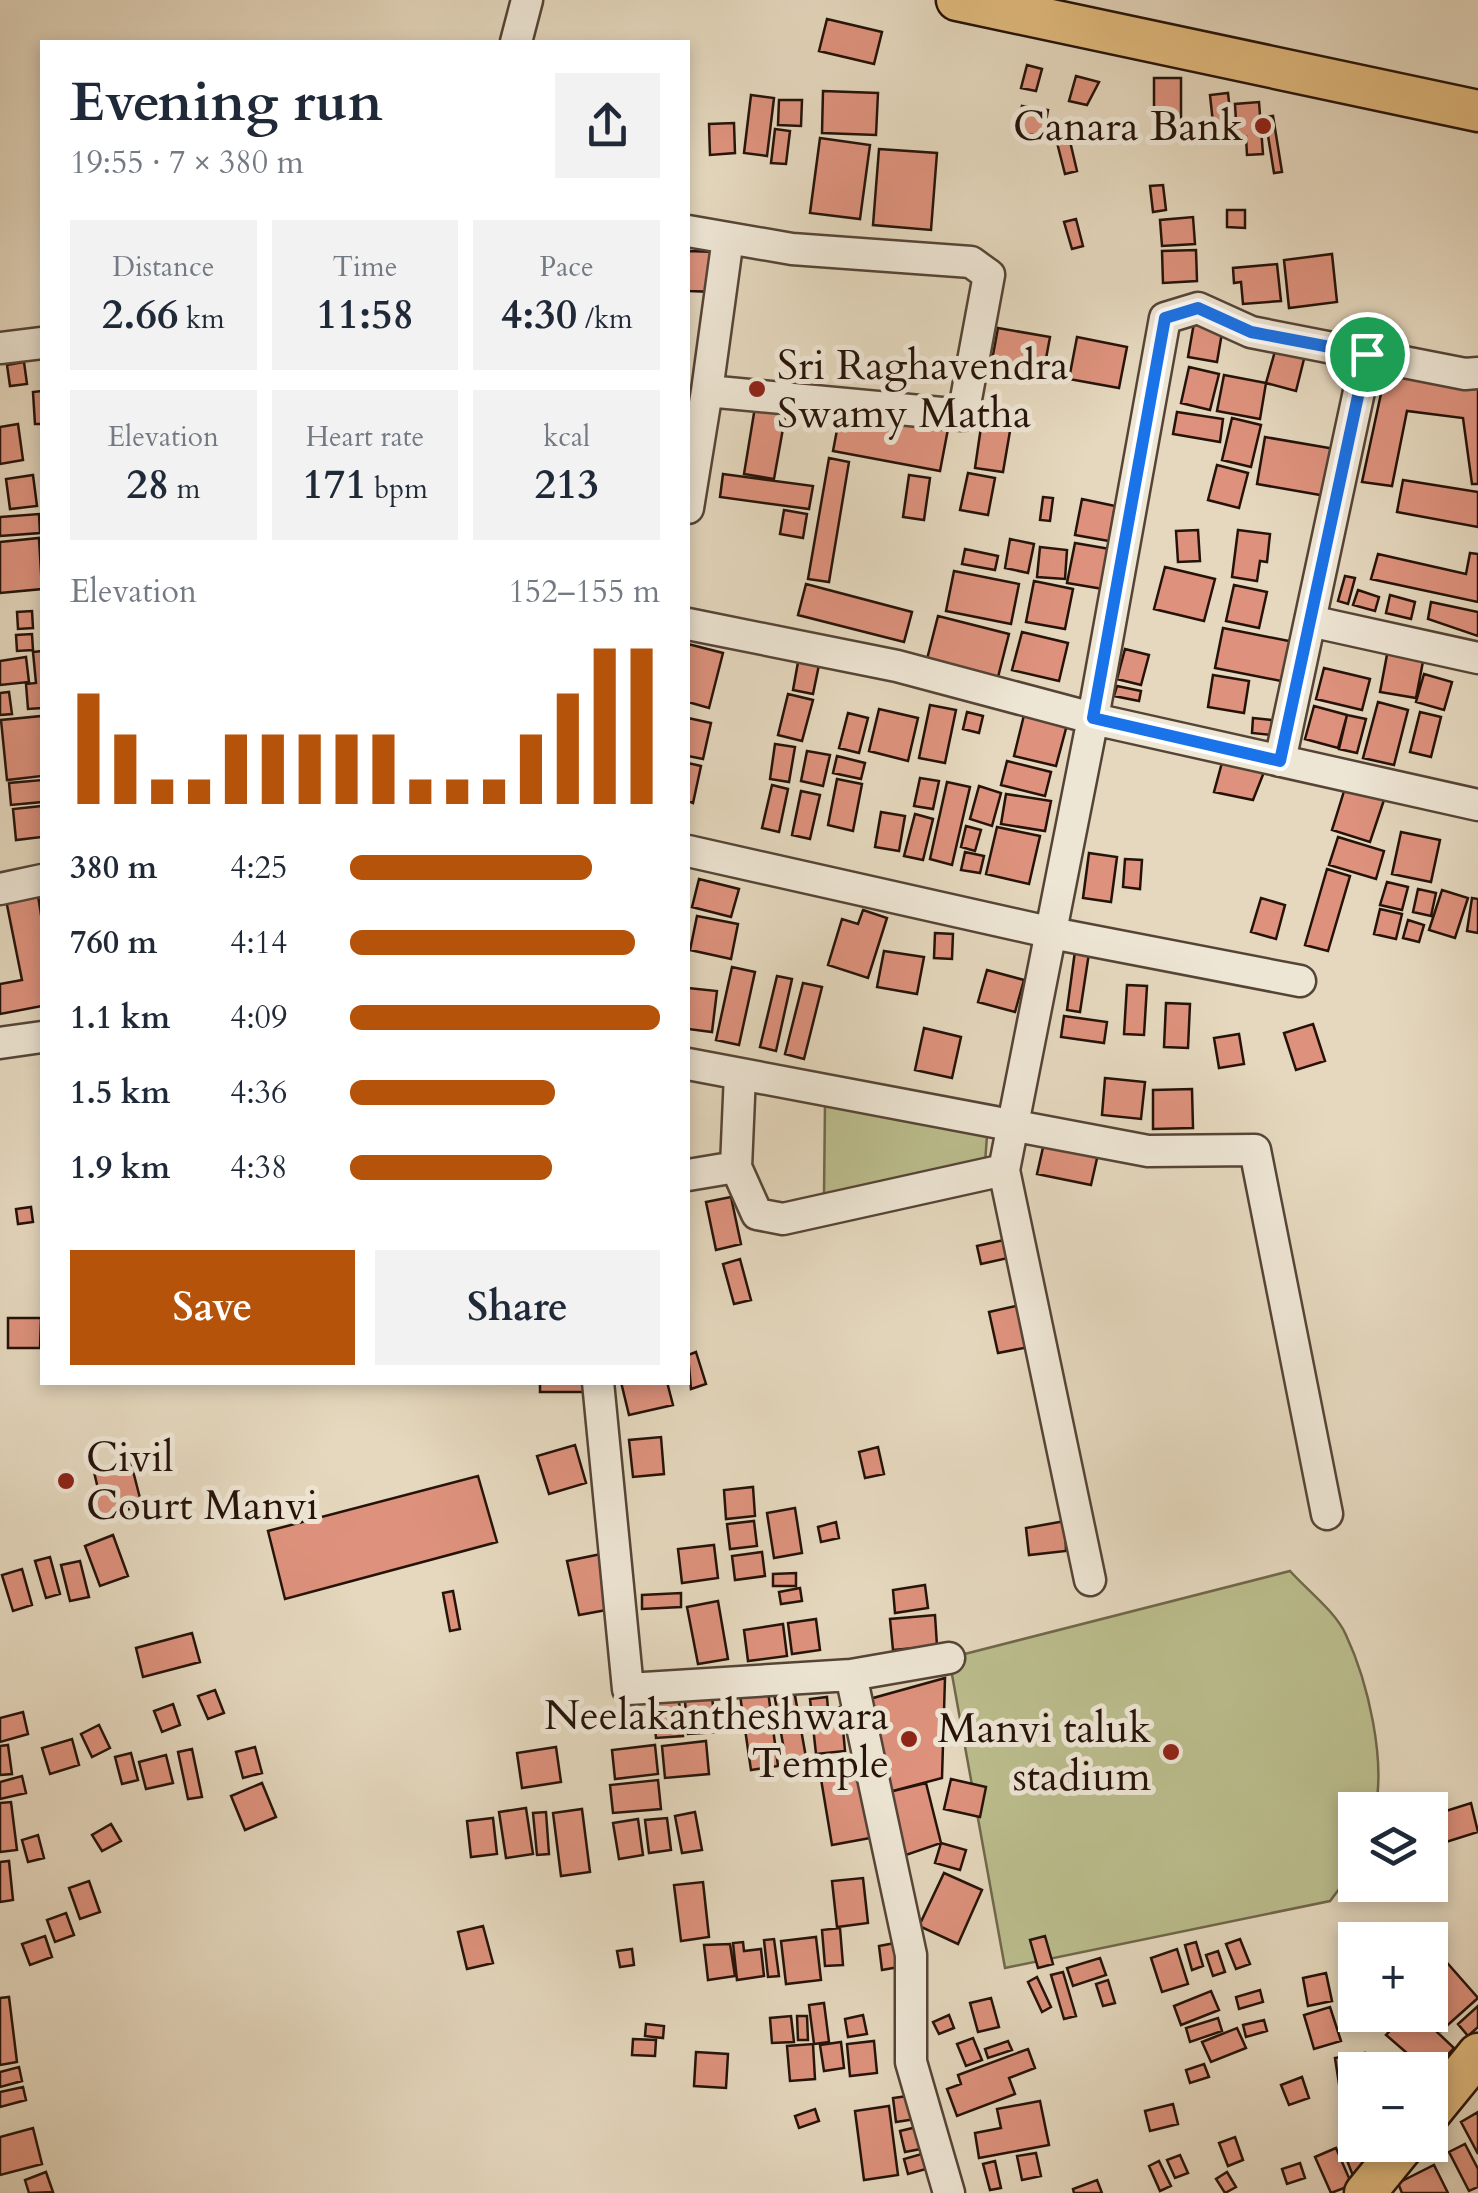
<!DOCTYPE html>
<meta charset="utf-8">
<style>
:root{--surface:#fff;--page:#f2f2f3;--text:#1f2937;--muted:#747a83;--accent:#b45309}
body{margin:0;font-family:Cardo,serif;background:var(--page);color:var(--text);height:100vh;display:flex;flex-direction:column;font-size:38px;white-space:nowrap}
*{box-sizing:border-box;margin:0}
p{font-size:32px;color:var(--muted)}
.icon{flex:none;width:55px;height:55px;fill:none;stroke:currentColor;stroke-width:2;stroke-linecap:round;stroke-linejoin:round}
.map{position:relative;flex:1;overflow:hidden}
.panel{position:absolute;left:40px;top:40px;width:650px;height:1345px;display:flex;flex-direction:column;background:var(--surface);border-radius:0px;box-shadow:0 5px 15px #0003}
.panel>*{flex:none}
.tools{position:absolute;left:1338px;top:1792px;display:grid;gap:20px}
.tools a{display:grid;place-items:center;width:110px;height:110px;border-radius:0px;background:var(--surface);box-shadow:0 5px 15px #0003;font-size:50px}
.pin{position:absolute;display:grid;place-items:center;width:85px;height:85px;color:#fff;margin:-42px;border:5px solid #fff;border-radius:50%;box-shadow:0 2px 10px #0007}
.round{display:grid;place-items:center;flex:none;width:105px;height:105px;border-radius:0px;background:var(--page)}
.overview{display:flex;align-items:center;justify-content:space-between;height:170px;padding:0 30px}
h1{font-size:55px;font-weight:800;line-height:75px}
.stats{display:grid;grid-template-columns:repeat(3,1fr);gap:15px;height:170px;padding:10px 30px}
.stats div{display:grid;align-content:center;border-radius:0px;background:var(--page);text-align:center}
.stats b{font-size:42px;font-weight:800}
.stats small{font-size:28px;font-weight:400}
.stats p{font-size:28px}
.chart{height:280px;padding:20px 30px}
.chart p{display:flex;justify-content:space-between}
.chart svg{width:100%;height:180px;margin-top:10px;stroke:var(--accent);stroke-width:6}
.primary-button{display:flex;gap:20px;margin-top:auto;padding:20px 30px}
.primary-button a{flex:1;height:115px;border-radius:0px;background:var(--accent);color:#fff;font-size:40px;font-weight:800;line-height:115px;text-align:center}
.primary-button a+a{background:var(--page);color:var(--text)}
ul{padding:0 30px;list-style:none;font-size:32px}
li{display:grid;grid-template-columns:160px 120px 1fr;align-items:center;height:75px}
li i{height:25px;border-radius:12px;background:var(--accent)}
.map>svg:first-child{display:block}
</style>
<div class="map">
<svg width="1478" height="2193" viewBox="0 0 1478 2193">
<rect width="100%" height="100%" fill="#e5d8be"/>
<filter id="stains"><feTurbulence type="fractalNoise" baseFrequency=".002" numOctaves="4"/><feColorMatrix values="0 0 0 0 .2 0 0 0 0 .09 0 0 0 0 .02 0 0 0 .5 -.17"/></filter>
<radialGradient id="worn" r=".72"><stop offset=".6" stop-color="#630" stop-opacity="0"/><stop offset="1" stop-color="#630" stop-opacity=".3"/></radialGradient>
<path fill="#bbbd8d" stroke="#70684b" stroke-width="2.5" d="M825,1104L987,1136L985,1163L824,1195Z
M1290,1571C1307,1590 1336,1612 1346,1635C1368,1682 1386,1760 1375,1810H1355V1868L1330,1901L1005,1968L949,1658Z"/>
<path fill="#de927d" stroke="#251209" stroke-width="2.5" d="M827,19L882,32L874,64L819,51Z
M1027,65L1042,69L1036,91L1021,88Z
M1076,76L1099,82L1087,105L1069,101Z
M1154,78H1181V128H1154Z
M823,91L878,93L876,135L822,133Z
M1228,93L1233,140L1215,142L1210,95Z
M751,95L774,98L767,156L744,153Z
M779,100H802L801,126L778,125Z
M1259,102L1263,154L1247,155L1246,137L1237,138L1235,104Z
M1022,106L1048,110L1043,137L1018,132Z
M1273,116L1282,172L1274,173L1265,117Z
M1065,120L1077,171L1065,174L1052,123Z
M734,123L735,153L710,155L709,124Z
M775,129L790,131L786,164L771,163Z
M820,138L870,145L860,219L810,213Z
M879,149L937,153L931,230L873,225Z
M1163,185L1166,210L1153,212L1150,186Z
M1227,210H1245V228L1227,227Z
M1193,217L1195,244L1162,246L1160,220Z
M1076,219L1083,246L1072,249L1064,222Z
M1196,250L1197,281L1163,283L1162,251Z
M688,251L718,252L716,292L688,291Z
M1332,254L1337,302L1289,308L1284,260Z
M1277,264L1281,301L1243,304L1241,282L1234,283L1233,268Z
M1195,317L1224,321L1217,362L1188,357Z
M998,328L1050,337L1042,380L990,371Z
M1077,337L1127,347L1119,388L1069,379Z
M1277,344L1306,351L1296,391L1266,383Z
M24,362L27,384L10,386L7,365Z
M1189,367L1219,374L1210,410L1181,403Z
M1224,375L1266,383L1260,419L1217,411Z
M1385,375L1478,385V484H1472L1463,418L1407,411L1392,486L1362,482Z
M42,391V424H35L33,392Z
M756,401L787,406L774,479L744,474Z
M841,409L948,429L940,471L833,451Z
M1177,412L1223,419L1220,442L1173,434Z
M1232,418L1261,425L1251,467L1222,460Z
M18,424L23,460L0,464V427Z
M981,427L1010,431L1003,472L975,468Z
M1265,437L1335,449L1326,496L1257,484Z
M829,458L849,462L829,582L808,579Z
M1217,465L1248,473L1239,508L1208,500Z
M968,473L995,478L988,515L960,510Z
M723,474L813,486L809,509L720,497Z
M33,475L37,506L10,509L6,479Z
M909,475L930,478L924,520L903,517Z
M1403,480L1478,492V527L1397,512Z
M1043,497L1053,498L1050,521L1040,520Z
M1082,499L1115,506L1109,541L1075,535Z
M784,510L807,514L803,538L780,534Z
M39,514L40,533L0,536V517Z
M1198,530L1200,561L1178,562L1176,531Z
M1238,530L1270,534L1267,562L1260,561L1257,581L1232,577Z
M39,538L42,589L0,593V542Z
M1010,539L1034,544L1028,573L1005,568Z
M1075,543L1110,549L1103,589L1067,583Z
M1040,547L1067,550L1065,579L1037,577Z
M965,549L998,556L995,570L962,564Z
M1470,553L1478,554V602L1371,579L1378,554L1466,574Z
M1165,567L1215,579L1204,621L1154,609Z
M954,571L1019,584L1011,624L946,611Z
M1345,576L1355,578L1348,604L1338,601Z
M1034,581L1073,589L1065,629L1026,622Z
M806,584L912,612L904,642L798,615Z
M1234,585L1267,592L1259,628L1226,621Z
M1358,590L1379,597L1375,611L1353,605Z
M1390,595L1415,602L1411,619L1386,613Z
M1431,602L1478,612V636L1428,619Z
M32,611L33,628L18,629L17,612Z
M938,616L1009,634L997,681L926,663Z
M1223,628L1294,642L1286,682L1215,668Z
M1022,632L1068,643L1059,681L1012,670Z
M32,634L33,650L17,651L16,635Z
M688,644L723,653L709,708L688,702Z
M1389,644L1425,651L1416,698L1380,692Z
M1125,649L1149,655L1141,685L1117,679Z
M42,651V708L28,709L26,684L36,683L33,652Z
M800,651L821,655L813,694L793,690Z
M26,657L29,682L0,685V661Z
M1324,668L1370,679L1362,710L1316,699Z
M1424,674L1452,682L1444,710L1416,702Z
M1213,675L1249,681L1244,713L1208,707Z
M1117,686L1141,691L1139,701L1114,696Z
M9,692L12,714L0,715V693Z
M788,694L813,700L802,741L778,735Z
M1378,702L1408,710L1394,765L1363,758Z
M930,705L956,710L945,763L919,758Z
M1314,706L1347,715L1338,748L1305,739Z
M879,709L918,718L908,761L869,751Z
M1025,711L1068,721L1056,766L1014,756Z
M967,712L983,716L979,733L963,729Z
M1420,712L1441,717L1431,757L1410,752Z
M848,713L868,718L859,753L839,748Z
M1347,715L1366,719L1357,753L1339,749Z
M42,716V776L7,780L1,720Z
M688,718L711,723L703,759L688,756Z
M1253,718L1272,720L1271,735L1252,733Z
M775,744L795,747L789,782L770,779Z
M807,751L830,755L823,786L801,781Z
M837,756L865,763L861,779L833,773Z
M1223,759L1264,772L1253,800L1214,792Z
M1007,761L1051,772L1045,796L1001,785Z
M688,763L701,766L693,803L688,801Z
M920,778L939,781L933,809L914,806Z
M837,779L862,784L853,831L828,825Z
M42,780V802L11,805L9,783Z
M947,782L970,787L952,865L930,859Z
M772,785L788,789L779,832L762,828Z
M979,786L1001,793L992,826L970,819Z
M1345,788L1384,800L1370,842L1332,830Z
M801,791L820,795L810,839L792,835Z
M1006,794L1051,801L1045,831L1001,824Z
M42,806V837L16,840L13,809Z
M881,812L905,816L899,851L875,847Z
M915,814L933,819L923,860L904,856Z
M966,826L981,830L975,851L961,847Z
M997,827L1040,836L1029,884L986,874Z
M1401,832L1440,840L1431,882L1392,874Z
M1338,837L1384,851L1376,879L1329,865Z
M965,852L984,856L980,873L961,870Z
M1089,853L1117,857L1111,902L1083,898Z
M1125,859L1142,860L1140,889L1123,887Z
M1327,869L1350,876L1328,951L1305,945Z
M699,879L739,889L731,917L692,907Z
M1387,882L1408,887L1402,910L1380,905Z
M37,889L42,921V1006L0,1014V984L22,980L5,895Z
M1418,889L1436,893L1431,916L1413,912Z
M1442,890L1468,898L1455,938L1429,930Z
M1261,898L1285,905L1276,939L1251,932Z
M1472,898L1478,899V933L1467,931Z
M1380,909L1402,914L1396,939L1374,934Z
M863,910L887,918L868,978L828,965L842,919L858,924Z
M697,916L738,924L731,959L690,950Z
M1408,920L1424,925L1419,942L1403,938Z
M935,933L953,934L952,959L934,958Z
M884,951L924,957L917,994L877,987Z
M1075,951L1089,953L1080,1012L1067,1010Z
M732,967L755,972L739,1045L716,1040Z
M987,970L1024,980L1015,1012L978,1002Z
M777,976L792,979L776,1051L760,1047Z
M803,983L822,987L804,1059L785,1054Z
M1127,985L1147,986L1144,1035L1124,1034Z
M688,988L717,991L712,1032L688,1029Z
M1166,1003L1190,1004L1188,1048L1164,1047Z
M1064,1016L1107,1022L1104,1043L1061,1037Z
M1313,1024L1325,1061L1296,1070L1284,1033Z
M924,1028L961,1037L952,1078L915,1070Z
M1239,1034L1244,1064L1219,1068L1214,1038Z
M1105,1078L1145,1082L1141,1119L1102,1115Z
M1192,1089L1193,1128L1153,1129V1090Z
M1044,1143L1098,1154L1091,1185L1037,1174Z
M731,1197L741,1244L716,1250L706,1202Z
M31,1207L33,1222L18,1224L16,1209Z
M1013,1238L1017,1256L981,1264L977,1246Z
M740,1259L751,1300L734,1304L723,1264Z
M1020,1305L1029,1347L998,1353L989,1312Z
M8,1318H41L40,1348H8Z
M696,1352L706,1384L691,1389L688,1355Z
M540,1382H585V1392H540Z
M621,1382H667L673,1405L629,1415Z
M661,1437L664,1474L633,1477L629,1440Z
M575,1445L586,1483L549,1494L537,1456Z
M878,1447L884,1474L865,1478L859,1452Z
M131,1463L142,1506L97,1517L91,1495L99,1493L94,1472Z
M478,1476L497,1542L285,1599L268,1531Z
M753,1487L755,1516L726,1519L724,1490Z
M795,1508L802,1553L774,1558L767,1513Z
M754,1521L757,1546L730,1549L727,1524Z
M1065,1521L1066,1551L1029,1555L1026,1528Z
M836,1522L839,1538L821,1542L818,1527Z
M113,1535L128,1576L100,1586L85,1546Z
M714,1545L718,1578L682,1583L678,1549Z
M762,1552L765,1576L735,1580L732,1556Z
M601,1554L612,1609L579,1615L567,1561Z
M50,1557L60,1594L46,1598L35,1561Z
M80,1561L89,1597L70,1601L61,1565Z
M22,1569L32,1605L13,1611L2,1575Z
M796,1573V1586H773V1574Z
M925,1585L928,1608L895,1613L893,1590Z
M800,1588L802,1601L781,1604L779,1592Z
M453,1591L460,1629L450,1631L443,1593Z
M681,1593V1607L642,1609V1595Z
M718,1601L728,1659L698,1664L687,1607Z
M935,1615L937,1646L893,1650L890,1619Z
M816,1619L820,1650L792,1654L788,1623Z
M783,1624L787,1656L748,1661L744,1630Z
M192,1633L200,1662L143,1677L136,1648Z
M945,1678L942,1778L889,1792L866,1700Z
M711,1688L716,1732L688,1734L684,1691Z
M215,1690L224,1713L208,1719L198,1696Z
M794,1690L807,1763L787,1767L774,1693Z
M768,1691L778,1766L751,1770L740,1695Z
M678,1693L683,1736L656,1738L652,1696Z
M827,1697L828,1709L841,1707L845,1751L816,1754L810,1699Z
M173,1704L180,1725L162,1732L154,1711Z
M23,1712L28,1734L0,1742V1718Z
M99,1725L110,1748L92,1757L81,1734Z
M72,1739L79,1765L50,1774L42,1748Z
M706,1741L709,1774L665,1778L662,1746Z
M8,1745L12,1774L0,1775V1746Z
M655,1745L658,1774L615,1779L612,1750Z
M255,1747L262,1773L243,1778L236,1752Z
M556,1747L561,1782L522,1788L517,1753Z
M192,1749L202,1797L188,1799L178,1752Z
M131,1753L138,1780L122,1784L115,1757Z
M166,1755L173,1783L146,1789L139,1762Z
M865,1760L881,1836L832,1845L819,1767Z
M22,1776L26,1793L0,1799V1782Z
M951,1779L986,1787L980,1817L944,1809Z
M658,1780L661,1809L613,1813L610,1785Z
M262,1783L276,1817L245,1830L231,1796Z
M926,1783L941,1843L906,1855L889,1792Z
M11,1802L17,1850L0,1852V1803Z
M1471,1803L1478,1832L1430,1847V1816Z
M526,1808L533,1854L506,1858L499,1812Z
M582,1809L590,1872L561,1876L553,1813Z
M546,1812L549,1854L537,1855L533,1813Z
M695,1812L702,1850L682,1853L675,1816Z
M493,1818L497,1854L471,1857L467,1821Z
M667,1818L671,1850L649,1853L645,1820Z
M638,1819L643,1855L619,1859L613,1823Z
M111,1824L121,1841L102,1851L92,1835Z
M38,1835L44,1858L28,1862L22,1840Z
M941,1843L966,1850L960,1870L935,1863Z
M9,1861L13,1900L0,1902V1862Z
M944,1873L982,1890L958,1944L919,1926Z
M863,1878L868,1923L837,1927L832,1881Z
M89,1881L100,1912L80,1919L69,1888Z
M703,1882L709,1937L681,1941L674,1885Z
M1406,1885H1426L1429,1893L1412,1900Z
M66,1913L74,1935L55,1942L47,1920Z
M483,1926L493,1963L467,1969L458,1932Z
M840,1928L843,1965L825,1966L822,1930Z
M45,1936L52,1957L30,1965L22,1944Z
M1045,1936L1053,1964L1038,1968L1030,1940Z
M816,1937L821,1980L786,1984L781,1941Z
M774,1939L779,1976L768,1977L764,1940Z
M1240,1939L1250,1964L1236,1969L1226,1944Z
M743,1942L744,1951L761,1949L764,1976L737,1980L733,1943Z
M900,1942L904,1966L882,1970L879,1946Z
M1196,1942L1203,1966L1192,1970L1185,1945Z
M730,1944L735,1976L708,1980L704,1945Z
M632,1949L634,1965L620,1967L617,1951Z
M1177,1949L1188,1984L1162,1992L1151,1958Z
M1218,1951L1225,1972L1213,1976L1206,1955Z
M1442,1957L1478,1998L1441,2031L1427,2015H1430V1968Z
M1100,1958L1106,1975L1073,1986L1067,1968Z
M1063,1972L1076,2016L1064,2019L1051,1975Z
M1326,1973L1332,2001L1308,2006L1303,1978Z
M1037,1977L1051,2007L1042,2012L1028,1982Z
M1108,1980L1115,2003L1103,2006L1096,1984Z
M1260,1990L1263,2002L1239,2009L1236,1997Z
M1211,1991L1219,2010L1181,2025L1174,2006Z
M9,1997L17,2062L0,2065V1998Z
M991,1998L999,2027L978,2032L970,2003Z
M824,2003L829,2042L814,2044L809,2005Z
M1478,2006V2027L1468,2036L1458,2024Z
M1330,2007L1341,2041L1314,2049L1304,2015Z
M863,2015L867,2034L848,2037L845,2019Z
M949,2015L954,2028L939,2034L933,2022Z
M1405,2015H1419L1454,2048L1430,2073L1386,2035Z
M791,2016L794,2042L772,2043L770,2018Z
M797,2016H807L808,2040H798Z
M1218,2018L1222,2031L1190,2042L1186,2028Z
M1264,2020L1267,2031L1246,2037L1243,2025Z
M646,2024L664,2026L663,2038L645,2036Z
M1237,2028L1246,2048L1211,2062L1202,2042Z
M973,2038L982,2060L966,2066L957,2044Z
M633,2039L656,2040L655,2056L632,2055Z
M874,2041L877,2073L850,2076L847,2044Z
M1008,2041L1012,2050L988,2058L985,2049Z
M841,2042L844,2068L824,2071L820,2045Z
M813,2044L815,2079L790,2081L787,2046Z
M1028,2049L1035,2068L1009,2078L1015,2094L957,2116L947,2089L961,2084L958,2075Z
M696,2052L728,2054L726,2088L694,2086Z
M1365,2053L1368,2070H1355V2094L1341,2097L1335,2058Z
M1204,2064L1209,2077L1190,2083L1186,2070Z
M19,2067L22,2081L0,2087V2072Z
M1302,2077L1309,2098L1289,2105L1281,2085Z
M23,2087L26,2100L0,2107V2092Z
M915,2095L922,2118L896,2122L893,2098Z
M1040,2101L1049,2145L979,2158L975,2133L1001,2128L997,2109Z
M1173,2104L1178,2124L1150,2131L1145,2111Z
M889,2106L898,2175L864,2180L855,2111Z
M815,2109L819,2121L799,2128L795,2116Z
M1478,2112V2154L1461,2122Z
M925,2125L931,2147L905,2152L900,2131Z
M33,2128L42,2164L0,2175V2137Z
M1235,2137L1243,2160L1228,2166L1219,2143Z
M1355,2140V2145H1373L1383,2170L1355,2181L1341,2145Z
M1465,2144L1478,2169V2187L1469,2191L1449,2152Z
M1336,2148L1352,2185L1331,2193L1315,2157Z
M932,2151L937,2166L908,2174L904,2159Z
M1036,2153L1041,2176L1022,2180L1017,2156Z
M1180,2155L1188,2173L1175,2178L1167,2160Z
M995,2161L1001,2188L990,2190L983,2164Z
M1159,2161L1171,2186L1160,2191L1149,2166Z
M1300,2163L1305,2178L1287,2184L1282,2169Z
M1434,2165L1448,2193H1402L1398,2183Z
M46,2172L53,2192L29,2193L25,2180Z
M1227,2172L1236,2187L1225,2193L1216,2179Z
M1097,2180L1102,2193H1074L1073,2189Z"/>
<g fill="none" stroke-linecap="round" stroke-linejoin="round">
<defs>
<path id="minor" d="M516,42L527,0
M688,231L792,249L971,262L989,275L963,415L707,391L728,238
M0,348L42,343
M688,508L707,391
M1310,621L1478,658
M688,624L897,666L1107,722L1478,805
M1280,761L1367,354
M688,851L1062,935L1300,981
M0,889L42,880
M0,1043L42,1037
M688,1064L1148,1151L1255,1150L1327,1514
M736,1167L740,1074
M1004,1170L1093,718L1165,318L1198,308L1251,332L1465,374L1478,373
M688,1175L736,1167L757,1214L783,1219L1004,1170L1090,1580
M598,1382L628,1689L851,1675
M949,2193L911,2062V1955L851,1675L949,1658"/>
<path id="major" d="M957,0L1478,111
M1430,2113L1478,2054
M1365,2193L1404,2145"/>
</defs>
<use href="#minor" stroke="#554436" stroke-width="35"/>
<use href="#major" stroke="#251209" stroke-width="45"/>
<use href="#minor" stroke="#eee6d5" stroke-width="30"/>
<use href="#major" stroke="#e2bc7f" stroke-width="40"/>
</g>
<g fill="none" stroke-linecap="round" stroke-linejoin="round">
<defs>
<path id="route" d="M1198,308L1251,332L1367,354L1280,761L1093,718L1165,318Z"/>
</defs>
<use href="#route" stroke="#fff" stroke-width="20"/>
<use href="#route" stroke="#1a73e8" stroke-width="12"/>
</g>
<g fill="#8f2418" stroke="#eee6d5" stroke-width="4">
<circle cx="1263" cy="126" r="10"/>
<circle cx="757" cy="389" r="10"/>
<circle cx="66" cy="1481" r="10"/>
<circle cx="909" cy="1739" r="10"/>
<circle cx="1171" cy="1752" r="10"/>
</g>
<g text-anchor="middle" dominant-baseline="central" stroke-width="10" stroke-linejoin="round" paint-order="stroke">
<g font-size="42" fill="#251209" stroke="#eee6d5" text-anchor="end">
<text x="1243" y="126">Canara Bank</text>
<text x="777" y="365" text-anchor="start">Sri Raghavendra<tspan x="777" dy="48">Swamy Matha</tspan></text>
<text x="86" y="1457" text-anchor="start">Civil<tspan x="86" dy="48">Court Manvi</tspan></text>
<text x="889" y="1715">Neelakantheshwara<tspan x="889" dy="48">Temple</tspan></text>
<text x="1151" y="1728">Manvi taluk<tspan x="1151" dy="48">stadium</tspan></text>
</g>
</g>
<rect width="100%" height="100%" filter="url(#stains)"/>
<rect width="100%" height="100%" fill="url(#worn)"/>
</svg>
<div class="tools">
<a><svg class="icon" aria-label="layers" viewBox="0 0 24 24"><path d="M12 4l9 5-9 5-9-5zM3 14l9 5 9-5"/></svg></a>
<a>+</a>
<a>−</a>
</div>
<div class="pin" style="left:1367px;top:354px;background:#1e9e55"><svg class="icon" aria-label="arrive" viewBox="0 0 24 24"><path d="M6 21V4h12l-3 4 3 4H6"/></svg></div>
<section class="panel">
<div class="overview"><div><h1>Evening run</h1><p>19:55 · 7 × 380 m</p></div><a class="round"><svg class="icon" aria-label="share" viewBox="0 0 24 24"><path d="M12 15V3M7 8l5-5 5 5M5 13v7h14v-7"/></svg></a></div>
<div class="stats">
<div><p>Distance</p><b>2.66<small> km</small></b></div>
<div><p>Time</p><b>11:58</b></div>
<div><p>Pace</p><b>4:30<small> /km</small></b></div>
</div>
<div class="stats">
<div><p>Elevation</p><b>28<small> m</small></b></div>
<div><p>Heart rate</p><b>171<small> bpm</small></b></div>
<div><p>kcal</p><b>213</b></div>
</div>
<div class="chart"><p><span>Elevation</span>152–155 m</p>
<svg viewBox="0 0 160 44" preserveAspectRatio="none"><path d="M5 44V17M15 44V27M25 44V38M35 44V38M45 44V27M55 44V27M65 44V27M75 44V27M85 44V27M95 44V38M105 44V38M115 44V38M125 44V27M135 44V17M145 44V6M155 44V6"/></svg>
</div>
<ul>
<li><b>380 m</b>4:25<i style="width:78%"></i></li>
<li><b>760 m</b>4:14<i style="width:92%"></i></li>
<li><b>1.1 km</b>4:09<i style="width:100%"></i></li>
<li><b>1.5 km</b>4:36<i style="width:66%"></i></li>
<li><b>1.9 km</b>4:38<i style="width:65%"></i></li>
</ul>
<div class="primary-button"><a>Save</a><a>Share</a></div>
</section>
</div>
